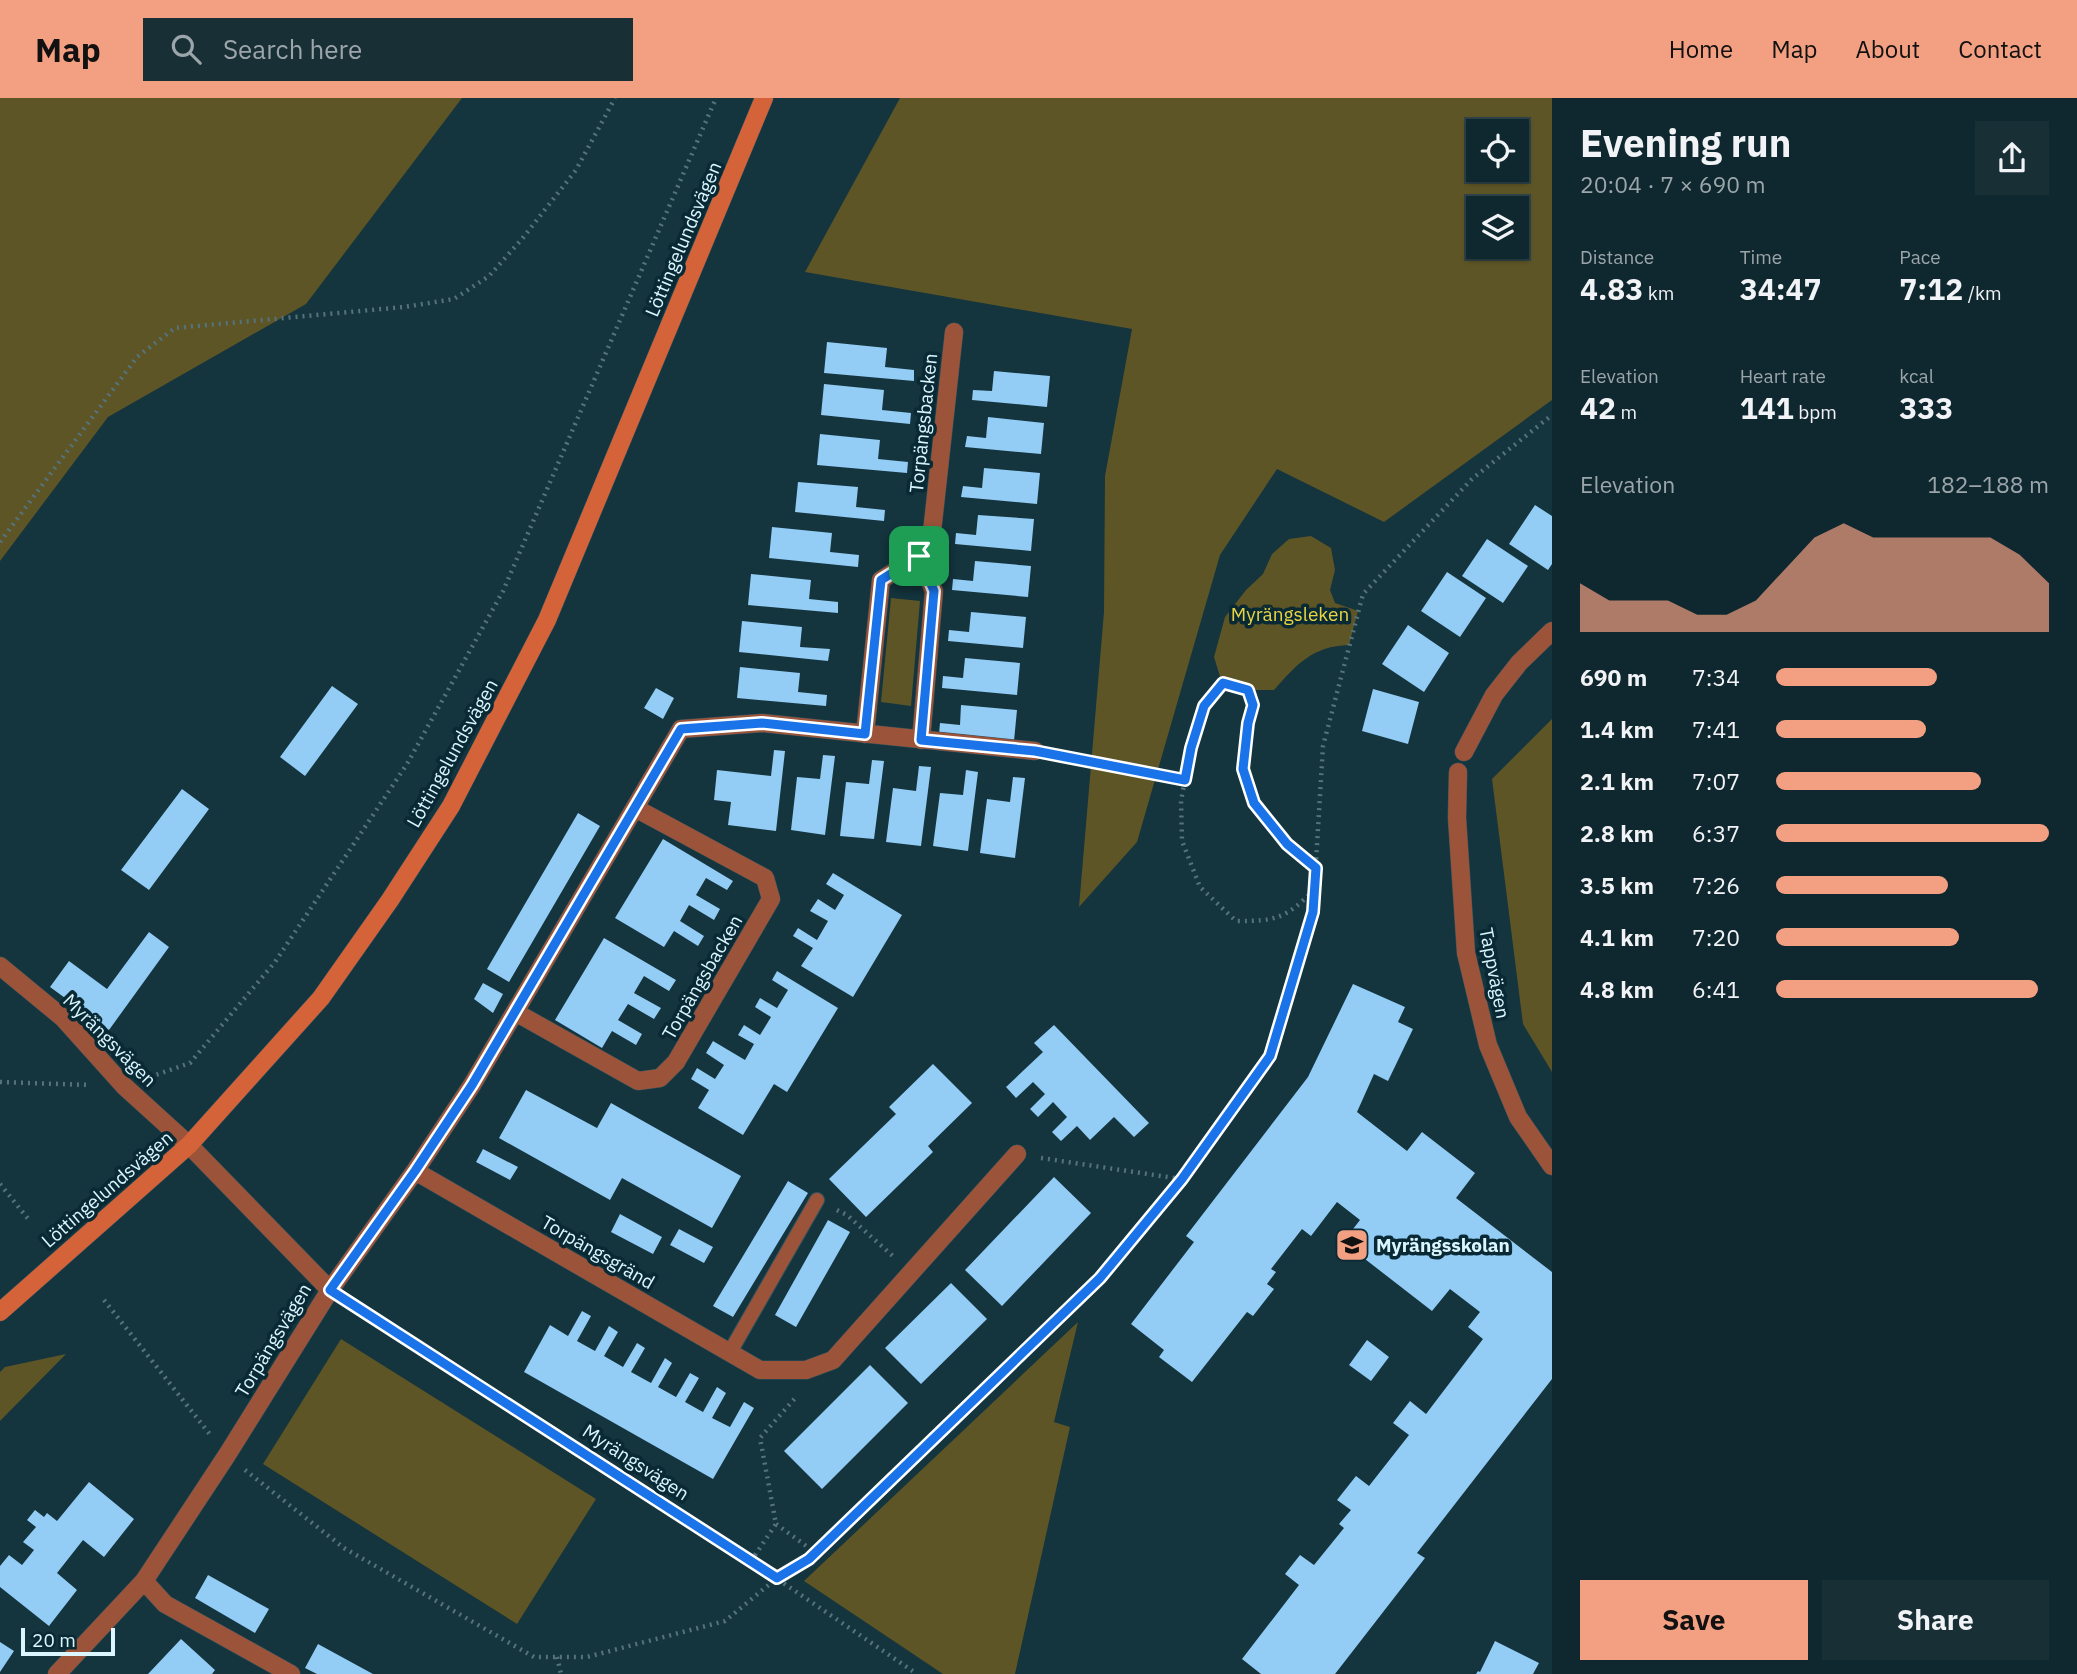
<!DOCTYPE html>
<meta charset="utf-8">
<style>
:root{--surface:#0f272e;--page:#182f36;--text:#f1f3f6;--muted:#9ba5aa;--line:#2f444a;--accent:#f39f82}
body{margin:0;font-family:"IBM Plex Sans",sans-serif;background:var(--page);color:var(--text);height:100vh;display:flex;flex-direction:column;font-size:26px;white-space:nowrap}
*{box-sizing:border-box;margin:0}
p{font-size:23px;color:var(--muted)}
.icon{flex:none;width:38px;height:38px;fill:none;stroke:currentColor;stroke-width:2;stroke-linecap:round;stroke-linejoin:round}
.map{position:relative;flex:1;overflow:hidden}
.panel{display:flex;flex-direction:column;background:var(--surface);width:525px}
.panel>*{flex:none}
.buttons{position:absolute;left:1466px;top:21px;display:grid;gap:14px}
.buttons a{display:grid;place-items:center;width:63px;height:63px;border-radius:0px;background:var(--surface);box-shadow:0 2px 5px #0004,0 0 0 2px var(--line);font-size:35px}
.scale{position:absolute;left:21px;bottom:18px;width:94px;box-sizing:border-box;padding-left:7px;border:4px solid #dbf6ff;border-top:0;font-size:19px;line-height:24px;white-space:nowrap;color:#dbf6ff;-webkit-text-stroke:5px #092a34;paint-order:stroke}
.pin{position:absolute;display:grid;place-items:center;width:60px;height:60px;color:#fff;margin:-30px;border-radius:14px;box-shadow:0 4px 10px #0006}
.round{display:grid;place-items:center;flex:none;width:74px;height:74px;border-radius:0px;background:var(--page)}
.summary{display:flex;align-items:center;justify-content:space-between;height:119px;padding:0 28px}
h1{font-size:38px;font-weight:700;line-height:52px}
.figures{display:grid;grid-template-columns:repeat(3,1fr);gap:10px;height:119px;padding:7px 28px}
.figures div{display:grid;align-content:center}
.figures b{font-size:30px;font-weight:700}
.figures small{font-size:19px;font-weight:400}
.figures p{font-size:19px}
.chart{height:196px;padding:14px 28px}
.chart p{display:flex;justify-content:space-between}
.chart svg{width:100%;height:126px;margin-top:7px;fill:var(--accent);opacity:.7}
.button{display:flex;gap:14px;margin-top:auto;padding:14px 28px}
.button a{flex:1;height:80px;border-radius:0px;background:var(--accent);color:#111;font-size:28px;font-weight:700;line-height:80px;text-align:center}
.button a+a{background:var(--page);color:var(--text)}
ul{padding:0 28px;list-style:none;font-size:23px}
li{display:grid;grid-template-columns:112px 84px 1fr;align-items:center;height:52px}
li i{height:18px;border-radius:9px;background:var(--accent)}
header{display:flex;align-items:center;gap:42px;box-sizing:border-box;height:98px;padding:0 35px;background:var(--accent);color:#111}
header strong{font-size:33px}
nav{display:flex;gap:38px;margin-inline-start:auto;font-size:24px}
.search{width:490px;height:63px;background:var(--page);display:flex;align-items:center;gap:18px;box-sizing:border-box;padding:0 24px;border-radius:0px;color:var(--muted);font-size:26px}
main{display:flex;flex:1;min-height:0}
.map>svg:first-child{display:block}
</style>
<header>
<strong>Map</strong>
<div class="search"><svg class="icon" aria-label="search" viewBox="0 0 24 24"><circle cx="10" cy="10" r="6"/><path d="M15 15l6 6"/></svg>Search here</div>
<nav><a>Home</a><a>Map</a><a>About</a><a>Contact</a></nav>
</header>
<main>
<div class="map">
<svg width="1552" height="1576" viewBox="0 0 1552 1576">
<rect width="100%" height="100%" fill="#14343e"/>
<path fill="#5d5526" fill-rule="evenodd" d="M0,0H462L306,206L108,319L0,463Z
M900,0H1552V302L1384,424L1277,371L1220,457L1137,744L1079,809L1104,514L1105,378L1132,231L805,174ZM1479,33H1517V72H1479ZM1479,110H1517V149H1479Z
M1311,438L1331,450L1335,472L1330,492L1335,505L1358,513L1349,547C1313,548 1297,566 1274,592H1248L1222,585L1214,559L1225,519L1246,492L1263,476L1272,456L1289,441Z
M891,500L920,503L911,608L881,604Z
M1552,621V974L1523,926L1492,681Z
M1078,1224L1054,1324L1070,1329L1015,1576H943L804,1483Z
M341,1241L596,1401L517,1526L263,1366Z
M66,1256L0,1323V1274L5,1269Z"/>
<path fill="#93ccf5" d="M827,244L887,250L885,269L914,272V283L824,275Z
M994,273L1050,278L1047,309L972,302L973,292L992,293Z
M824,286L884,292L882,312L911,315L910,326L821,317Z
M988,319L1044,325L1041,356L965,349L967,338L986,340Z
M820,336L880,342L878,361L908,364L907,375L817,367Z
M984,370L1040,375L1037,406L961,399L963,388L982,390Z
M798,384L858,389L856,409L885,412L884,423L795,414Z
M1535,407L1552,418V466L1548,472L1509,446Z
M978,417L1034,421L1031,453L955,446L956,435L976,437Z
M772,429L832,435L830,454L859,457L858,469L769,460Z
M1487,441L1528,468L1503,505L1462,478Z
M975,463L1031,468L1028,499L952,492L953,481L973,483Z
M1447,474L1486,500L1460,539L1421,513Z
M751,476L811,482L809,501L838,504V515L748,507Z
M971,514L1026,519L1023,550L948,543L949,532L969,534Z
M742,523L802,529L800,549L830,551L828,563L739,554Z
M1408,527L1449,555L1424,594L1382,566Z
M965,560L1020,565L1017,597L942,590L943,578L963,580Z
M740,569L800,575L798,594L827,597L826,608L737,600Z
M332,588L358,606L305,678L280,659Z
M656,590L674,600L663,621L644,610Z
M1373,591L1419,604L1408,646L1362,633Z
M961,607L1017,612L1014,643L939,636L940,625L960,627Z
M774,652L785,653L776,733L728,727L731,704L714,702L717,672L771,678Z
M823,657L835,658L825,737L791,732L797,679L820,681Z
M872,662L884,663L874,741L840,738L846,684L869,686Z
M919,668L931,669L921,748L886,744L893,690L916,693Z
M966,672L978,674L968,753L933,748L940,695L963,697Z
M1013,679L1025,680L1015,760L980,755L987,701L1010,704Z
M182,691L209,711L149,792L121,772Z
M578,715L600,728L509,884L487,871Z
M663,741L733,783L727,792L706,780L696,797L720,811L714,822L689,807L680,823L704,838L698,848L674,833L664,849L615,820Z
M833,775L902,817L853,899L801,868L813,850L793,838L798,830L817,842L828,823L810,813L818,801L835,812L844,797L826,786Z
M149,834L169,849L109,932L50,889L69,863L107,891Z
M604,840L676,882L669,893L644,878L634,895L661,910L654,921L628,906L618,922L642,936L636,947L612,933L602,950L555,922Z
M777,873L838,910L787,994L774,986L743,1037L698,1010L709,992L691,981L697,970L715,981L724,967L706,955L713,943L745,962L754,946L738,937L744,927L760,937L771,919L755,909L760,900L777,910L788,892L772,882Z
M483,885L503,896L493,915L474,901Z
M1353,886L1405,909L1398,924L1413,931L1388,983L1374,976L1357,1014L1407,1053L1422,1034L1475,1075L1456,1100L1552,1174V1281L1417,1455L1425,1460L1335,1576H1261L1242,1561L1299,1487L1285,1476L1300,1457L1314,1467L1344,1430L1339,1426L1351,1412L1337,1402L1356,1378L1369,1388L1409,1337L1393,1325L1410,1303L1426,1316L1483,1241L1468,1229L1480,1214L1450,1191L1432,1213L1343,1144L1360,1122L1337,1104L1311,1138L1302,1131L1271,1171L1276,1174L1267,1186L1274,1191L1253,1218L1247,1214L1192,1284L1159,1259L1164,1252L1131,1226L1194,1144L1186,1138L1308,979Z
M1054,927L1149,1025L1134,1039L1114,1019L1090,1042L1077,1028L1061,1043L1052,1034L1067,1019L1053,1004L1038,1019L1030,1011L1045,996L1033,984L1016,1000L1006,989L1043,954L1034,945Z
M933,966L972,1005L928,1048L933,1054L866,1119L829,1081L896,1016L889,1009Z
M526,992L597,1030L611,1005L741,1078L712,1130L622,1080L610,1102L499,1040Z
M483,1051L518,1069L510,1082L476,1064Z
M1054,1079L1091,1115L1002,1208L965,1172Z
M788,1083L808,1095L733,1219L713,1208Z
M620,1116L662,1139L653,1156L611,1134Z
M828,1122L850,1134L796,1229L775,1217Z
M679,1131L713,1149L704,1165L670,1147Z
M951,1185L987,1221L921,1286L885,1250Z
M582,1213L591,1218L577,1243L595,1253L609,1228L618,1234L604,1258L623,1269L637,1245L645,1250L631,1274L651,1285L665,1260L672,1265L658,1289L676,1299L690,1275L699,1280L685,1304L703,1314L717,1289L726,1295L712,1320L730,1329L744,1304L754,1310L713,1381L524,1274L550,1227L568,1238Z
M1367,1242L1389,1259L1371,1283L1349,1267Z
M870,1267L908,1305L822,1391L784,1353Z
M89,1384L134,1421L104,1459L83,1442L57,1475L77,1492L49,1528L0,1489V1468L9,1457L22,1467L34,1452L23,1444L36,1429L27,1422L35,1412L44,1419L47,1415L57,1423Z
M208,1477L269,1511L255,1535L195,1500Z
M181,1541L215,1572L212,1576H148Z
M1495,1543L1539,1565L1533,1576H1476L1478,1573L1480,1574Z
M0,1544L14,1553L0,1574Z
M318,1546L373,1576H317L305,1570Z"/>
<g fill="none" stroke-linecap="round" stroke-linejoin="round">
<defs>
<path id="service" d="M730,1254L817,1102"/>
<path id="minor" d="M865,636L881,482L919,458
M921,642L934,493L919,458L932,434L954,234
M1464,654L1494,597L1519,565L1552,533
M1458,674L1457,720L1466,855L1488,947L1518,1019L1552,1068
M0,868L63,920L124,988L189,1047L330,1192L227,1357L144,1483L57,1576
M515,914L638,983L660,980L676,964L771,801L765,780L635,710
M415,1073L760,1272H806L833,1262L1017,1056
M330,1192L415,1073L472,987L681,631L762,625L1035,653
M144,1483L165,1506L291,1576"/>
<path id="secondary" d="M0,1214L189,1047L321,900L390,802L451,708L547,522L764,0"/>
</defs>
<use href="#service" stroke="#34535d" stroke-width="16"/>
<use href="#minor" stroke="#34535d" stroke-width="19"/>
<use href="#secondary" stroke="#34535d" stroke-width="19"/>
<path stroke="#55737d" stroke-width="4.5" stroke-dasharray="2 5" stroke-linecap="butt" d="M0,444L137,259L175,230L404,209L454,201L489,178L522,141L576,72L615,0
M1057,657L1185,682
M1314,792C1285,821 1276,823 1236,823L1200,789L1182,743L1181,703L1191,650L1204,608L1222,585L1248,592L1253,607L1248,625L1243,671L1254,705L1287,746L1315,769
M150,979L190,965L275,864L407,666L503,493L716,0
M0,984L90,987
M1041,1060L1181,1081
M0,1086L29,1122
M837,1112L847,1117L895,1160
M104,1202L212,1339
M349,1204L751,1463L917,1576
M245,1372L344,1450L534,1559H587L725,1523L777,1480L809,1461L1100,1180L1182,1081L1270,958L1313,814L1323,648L1363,496L1472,381L1552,317
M776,1426L816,1455
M751,1463L776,1426L760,1340L797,1298
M557,1559L561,1576"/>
<use href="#service" stroke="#9b533a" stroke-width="14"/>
<use href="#minor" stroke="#9b533a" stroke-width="18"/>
<use href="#secondary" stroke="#d56339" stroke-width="18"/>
</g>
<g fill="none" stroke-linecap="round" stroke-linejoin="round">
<defs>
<path id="route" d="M919,458L934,493L921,642L1035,653L1185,682L1191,650L1204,608L1223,585L1248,592L1253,607L1248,625L1243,671L1254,705L1287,746L1316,770L1313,814L1270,958L1182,1081L1100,1180L809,1461L777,1480L330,1192L415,1073L472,987L681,631L762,625L865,636L881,482Z"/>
</defs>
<use href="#route" stroke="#fff" stroke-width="14"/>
<use href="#route" stroke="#1a73e8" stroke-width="9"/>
</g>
<defs>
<symbol id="school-square" viewBox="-11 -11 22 22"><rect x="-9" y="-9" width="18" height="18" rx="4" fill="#f39f82" stroke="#092a34"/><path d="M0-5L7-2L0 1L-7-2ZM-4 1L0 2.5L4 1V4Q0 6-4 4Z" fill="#111"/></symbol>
</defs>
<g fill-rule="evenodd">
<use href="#school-square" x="1333" y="1128" width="38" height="38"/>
</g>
<g text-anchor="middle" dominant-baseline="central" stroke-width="7" stroke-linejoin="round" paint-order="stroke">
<g font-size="19" fill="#dbf6ff" stroke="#092a34">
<text transform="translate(683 141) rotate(-67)">Löttingelundsvägen</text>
<text transform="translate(923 325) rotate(-84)">Torpängsbacken</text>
<text transform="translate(452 655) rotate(-61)">Löttingelundsvägen</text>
<text transform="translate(1495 875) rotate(79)">Tappvägen</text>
<text transform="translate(702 879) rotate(-60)">Torpängsbacken</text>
<text transform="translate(110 942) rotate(45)">Myrängsvägen</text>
<text transform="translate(107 1091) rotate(-41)">Löttingelundsvägen</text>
<text transform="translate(598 1154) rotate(30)">Torpängsgränd</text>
<text transform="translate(273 1242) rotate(-59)">Torpängsvägen</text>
<text transform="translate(636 1364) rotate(33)">Myrängsvägen</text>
</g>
<g font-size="19" fill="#ead443" stroke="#092a34">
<text x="1290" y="516">Myrängsleken</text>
</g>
<g font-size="19" font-weight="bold" fill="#dbf6ff" stroke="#092a34" text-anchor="start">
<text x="1376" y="1147">Myrängsskolan</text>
</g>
</g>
</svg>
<div class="buttons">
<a><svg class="icon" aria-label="locate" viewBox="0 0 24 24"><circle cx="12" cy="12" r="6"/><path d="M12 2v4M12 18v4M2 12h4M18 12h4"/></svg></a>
<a><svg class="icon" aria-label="layers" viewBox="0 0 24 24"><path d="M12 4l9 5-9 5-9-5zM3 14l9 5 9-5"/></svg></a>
</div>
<div class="scale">20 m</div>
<div class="pin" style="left:919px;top:458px;background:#1e9e55"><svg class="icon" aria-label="arrive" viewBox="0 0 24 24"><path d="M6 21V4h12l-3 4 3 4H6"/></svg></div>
</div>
<section class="panel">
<div class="summary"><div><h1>Evening run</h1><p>20:04 · 7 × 690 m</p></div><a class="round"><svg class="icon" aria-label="share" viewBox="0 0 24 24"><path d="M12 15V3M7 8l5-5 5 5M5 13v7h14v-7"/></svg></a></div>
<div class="figures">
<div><p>Distance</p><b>4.83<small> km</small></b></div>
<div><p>Time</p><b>34:47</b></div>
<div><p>Pace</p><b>7:12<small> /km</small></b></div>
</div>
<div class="figures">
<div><p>Elevation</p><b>42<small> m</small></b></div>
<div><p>Heart rate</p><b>141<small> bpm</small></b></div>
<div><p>kcal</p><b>333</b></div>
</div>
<div class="chart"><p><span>Elevation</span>182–188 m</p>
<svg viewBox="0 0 160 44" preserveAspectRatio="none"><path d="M0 44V27L10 33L20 33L30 33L40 38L50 38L60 33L70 22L80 11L90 6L100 11L110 11L120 11L130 11L140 11L150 17L160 27V44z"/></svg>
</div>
<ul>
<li><b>690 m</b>7:34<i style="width:59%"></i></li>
<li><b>1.4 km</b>7:41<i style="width:55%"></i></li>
<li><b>2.1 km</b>7:07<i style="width:75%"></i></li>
<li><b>2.8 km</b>6:37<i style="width:100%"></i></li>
<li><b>3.5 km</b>7:26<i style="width:63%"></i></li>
<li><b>4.1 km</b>7:20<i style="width:67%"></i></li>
<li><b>4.8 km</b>6:41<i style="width:96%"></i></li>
</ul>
<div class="button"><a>Save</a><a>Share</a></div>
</section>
</main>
